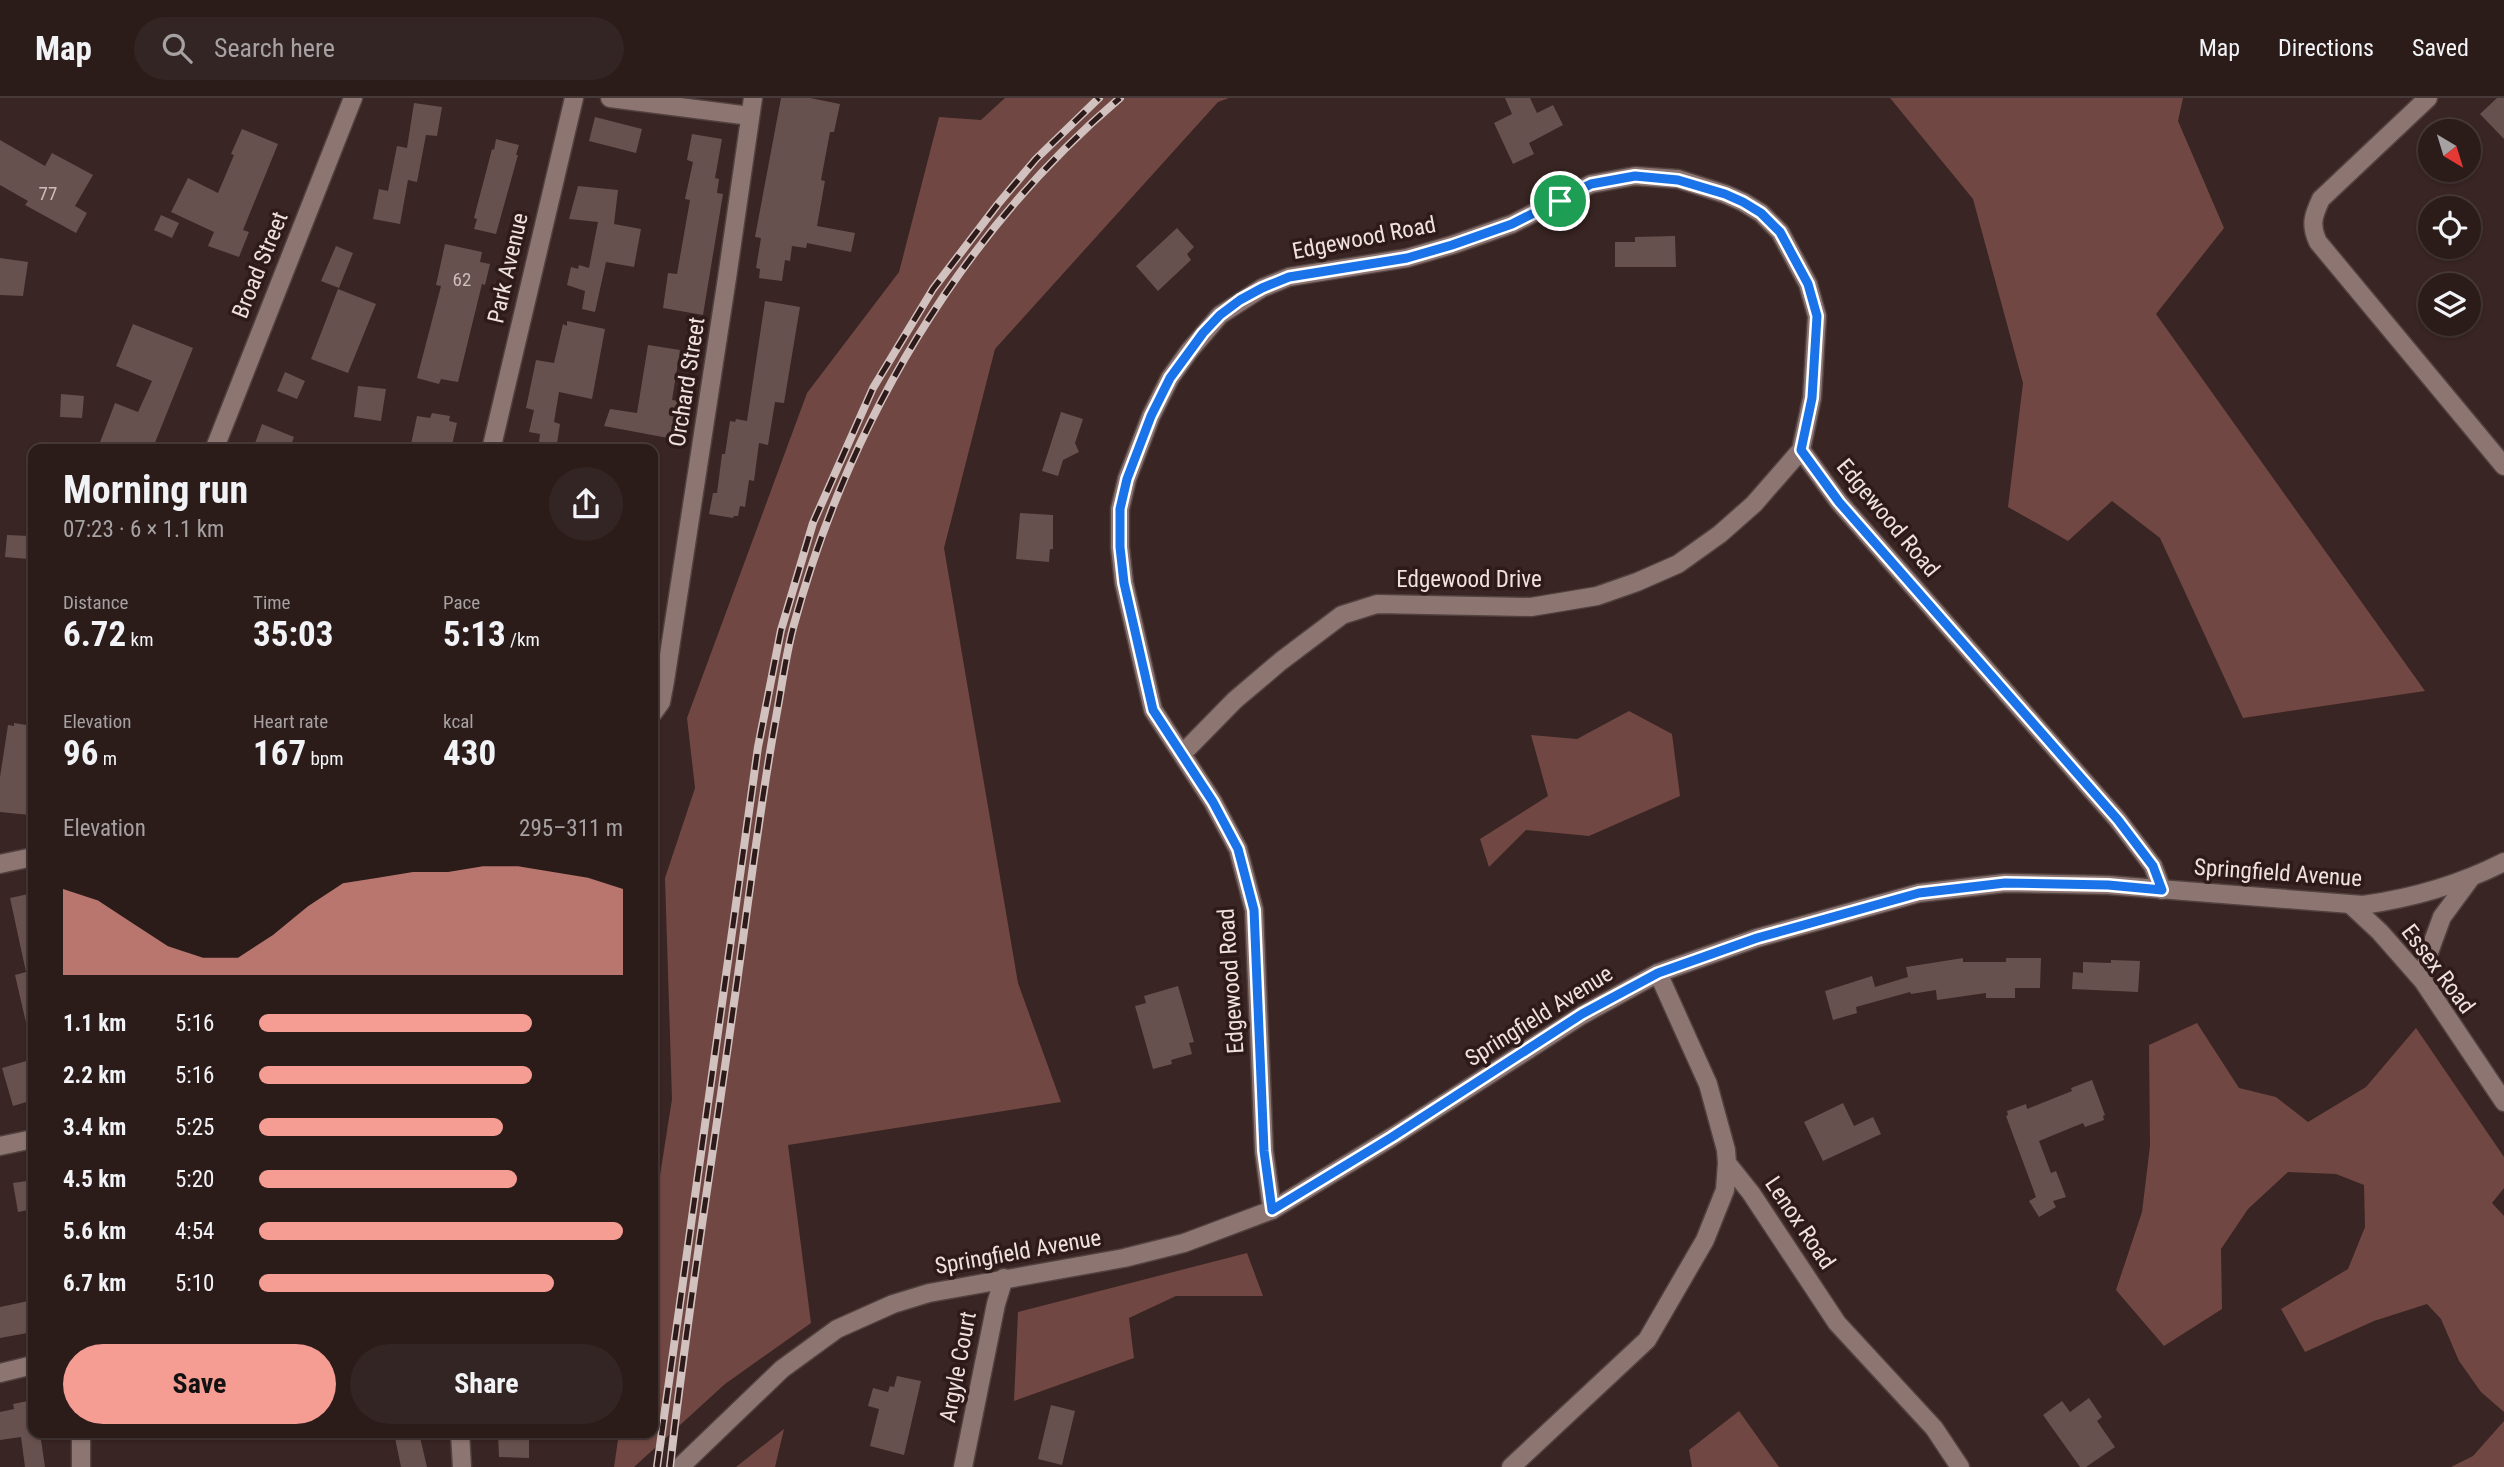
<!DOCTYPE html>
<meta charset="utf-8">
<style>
:root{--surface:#2b1c1a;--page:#332523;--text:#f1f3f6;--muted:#a6a1a2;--line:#473a39;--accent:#f59c93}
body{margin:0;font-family:"Roboto Condensed",sans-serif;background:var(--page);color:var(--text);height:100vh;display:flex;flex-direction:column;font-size:26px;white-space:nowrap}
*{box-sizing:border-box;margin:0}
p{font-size:23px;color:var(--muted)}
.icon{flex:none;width:38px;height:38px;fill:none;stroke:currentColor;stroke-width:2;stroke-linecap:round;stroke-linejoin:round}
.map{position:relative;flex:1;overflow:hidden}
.panel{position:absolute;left:28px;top:346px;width:630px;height:994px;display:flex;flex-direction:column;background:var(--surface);border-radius:14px;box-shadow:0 2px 5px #0004,0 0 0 2px var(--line)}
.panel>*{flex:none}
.needle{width:46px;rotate:142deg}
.buttons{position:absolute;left:2418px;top:21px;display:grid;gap:14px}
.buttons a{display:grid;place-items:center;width:63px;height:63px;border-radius:50%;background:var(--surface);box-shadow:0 2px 5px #0004,0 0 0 2px var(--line);font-size:35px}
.pin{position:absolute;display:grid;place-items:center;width:60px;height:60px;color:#fff;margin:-30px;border:4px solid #fff;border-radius:50%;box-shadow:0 2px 7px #0007}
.round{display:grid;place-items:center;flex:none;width:74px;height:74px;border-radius:37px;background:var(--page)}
.headline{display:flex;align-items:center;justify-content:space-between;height:119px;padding:0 35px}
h1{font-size:38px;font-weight:700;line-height:52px}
.figures{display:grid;grid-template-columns:repeat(3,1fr);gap:10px;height:119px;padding:7px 35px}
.figures div{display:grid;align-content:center}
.figures b{font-size:35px;font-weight:700}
.figures small{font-size:19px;font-weight:400}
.figures p{font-size:19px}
.chart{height:196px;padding:14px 35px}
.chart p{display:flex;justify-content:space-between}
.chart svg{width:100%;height:126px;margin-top:7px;fill:var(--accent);opacity:.7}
.cta{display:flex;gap:14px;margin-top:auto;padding:14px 35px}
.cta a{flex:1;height:80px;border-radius:42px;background:var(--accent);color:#111;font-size:28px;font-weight:700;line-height:80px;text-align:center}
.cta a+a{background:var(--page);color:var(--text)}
ul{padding:0 35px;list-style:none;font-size:23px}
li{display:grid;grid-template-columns:112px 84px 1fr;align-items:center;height:52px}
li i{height:18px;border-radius:9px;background:var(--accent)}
header{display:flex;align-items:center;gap:42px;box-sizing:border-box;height:98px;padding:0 35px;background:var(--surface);border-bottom:2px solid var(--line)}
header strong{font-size:33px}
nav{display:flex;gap:38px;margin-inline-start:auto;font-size:24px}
.search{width:490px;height:63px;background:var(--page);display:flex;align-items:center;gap:18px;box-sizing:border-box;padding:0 24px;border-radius:38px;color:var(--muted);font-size:26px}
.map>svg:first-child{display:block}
</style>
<header>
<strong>Map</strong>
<div class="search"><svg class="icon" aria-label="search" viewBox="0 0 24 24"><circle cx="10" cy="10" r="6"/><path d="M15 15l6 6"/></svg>Search here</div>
<nav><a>Map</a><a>Directions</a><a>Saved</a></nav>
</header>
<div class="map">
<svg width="2504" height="1369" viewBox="0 0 2504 1369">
<rect width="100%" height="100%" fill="#392523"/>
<path fill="#704742" d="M1005,0H1229L1218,4L995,251L944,450L1018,885L1061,1004L788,1047L811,1225L725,1286L634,1369H614L619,1335H653V1122L672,1001L665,780L695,690L687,620L807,295L899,174L939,19L981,22Z
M1890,0H2183L2178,23L2224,130L2156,216L2425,593L2243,620L2160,440L2112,403L2068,443L2008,409L2023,285L1973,101Z
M1629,613L1672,636L1680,698L1589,738L1526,732L1489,769L1480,741L1548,698L1531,637L1577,641Z
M2197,925L2239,990L2276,999L2308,1024L2366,989L2416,930L2504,1059V1090L2492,1105L2504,1118V1314L2481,1294L2459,1263L2441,1221L2427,1206L2374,1223L2305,1254L2281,1211L2348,1171L2365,1129L2364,1087L2336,1076L2288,1074L2248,1111L2221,1151L2222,1211L2164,1248L2116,1192L2142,1114L2150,1048L2149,947Z
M1247,1155L1263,1198H1176L1129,1220L1134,1260L1014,1303L1018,1214Z
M1739,1313L1779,1369H1692L1689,1352Z
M2504,1323V1369H2451L2473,1358Z
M784,1331L775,1369H736Z"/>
<path fill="#67514e" d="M781,0H810L840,6L834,34H830L821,82L825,83L817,128L855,135L851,154L807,145L806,150L792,148L790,163L785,162L782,183L759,180L760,171L756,170L761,140L755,139Z
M1505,0H1530L1537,15L1553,7L1563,27L1529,45L1534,56L1513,66L1494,25L1512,16Z
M2497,0H2504V41L2480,16Z
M414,5L442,9L437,38L426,37L417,84L408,82L400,126L373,121L379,91L388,93L397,48L407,50Z
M595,19L642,31L636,55L589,43Z
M242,31L278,46L243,132L249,134L239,159L208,148L214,134L171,114L188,80L218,95L234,57L231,56Z
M692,36L722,41L715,80L719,81L717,95L723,96L703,217L663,210L668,175L677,176L690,102L685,101L693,64L687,62Z
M496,41L519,47L516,57H518L496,136L474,131L477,121L474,120L492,51L494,52Z
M0,42L45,68L52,55L93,77L75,108L87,115L76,135L25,107L28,103L0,87Z
M578,88L618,92L614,126L641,131L634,169L606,164L595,214L582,211L585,193L567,187L571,169L578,171L579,167L589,170L598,124L569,121Z
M161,117L179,125L172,140L154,132Z
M1177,130L1194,149L1187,156L1191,162L1158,193L1136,168Z
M1675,138L1676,169H1615V144H1635V139Z
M445,146L482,154L480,164L490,166L485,187L482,186L458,284L441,281L439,286L417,280L441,188L436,187Z
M336,148L353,155L339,190L321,183Z
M0,160L28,164L23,198L0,197Z
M338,191L376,206L348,275L311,261Z
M765,203L800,209L784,305L775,304L768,347L759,345L754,383L749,382L745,409L740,408L738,418H734L733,420L709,416L713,395H717L722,356H725L730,323L735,324L736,321L747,323Z
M567,223L605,231L592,301L559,294L554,324L560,326L556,352H538L540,336L529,334L534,312L526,310L536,262L554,265L563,226L567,228Z
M133,226L193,250L152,352H97L115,305L138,314L152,283L116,268Z
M648,247L680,252L672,302L690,305L684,343L604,328L610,311L637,315Z
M285,274L305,283L297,301L277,293Z
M358,288L386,291L381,323L354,319Z
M61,296L84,298L82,320L60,319Z
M1061,314L1083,321L1075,345L1079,354L1063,362L1058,378L1042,373Z
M432,315L450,318L449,323L457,325L451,352L411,346L417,318L430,320Z
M262,326L294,339L289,352H264L254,348Z
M1020,415L1053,417V451H1050L1049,464L1016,461Z
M7,437L29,438L28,461L5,459Z
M14,625L33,628V709L31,708L30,717L0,714V679L8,627L14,628Z
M33,795V929H27L15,877L26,874L10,800Z
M1963,860V864H2006V860H2041L2040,890H2015V900H1986V895L1937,902L1936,892L1911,896L1910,894L1856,909L1857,915L1833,922L1825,893L1872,878L1875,889L1908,879L1906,869Z
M2111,862L2140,863L2138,894L2072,891L2073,874L2083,875V864L2111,865Z
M1178,888L1194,944L1189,945L1192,956L1171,962L1172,966L1153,971L1135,908L1146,905L1144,898Z
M33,961V1002L13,1008L2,970Z
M2092,982L2105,1017L2103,1018L2104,1022L2085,1029L2083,1025L2039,1043L2051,1075L2056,1073L2066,1099L2053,1103L2056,1109L2039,1119L2029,1103L2036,1099L2006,1018L2008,1017L2007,1013L2026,1006L2027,1011L2072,993L2071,990Z
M1843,1005L1854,1028L1873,1019L1881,1036L1823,1063L1804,1024Z
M33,1082V1111L18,1114L13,1085Z
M33,1202V1234L0,1240V1209Z
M897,1278L921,1283L904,1357L870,1348L879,1311L868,1308L873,1290L888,1294L890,1288L894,1289Z
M2089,1300L2102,1319L2097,1323L2115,1349L2086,1369H2080L2043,1317L2062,1303L2070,1314Z
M33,1302V1335H40L45,1369H25L21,1339L0,1342V1314L14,1311L13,1306Z
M1051,1307L1075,1313L1062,1367L1038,1361Z
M394,1335H419L427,1369H401Z
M498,1335H529V1360L499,1359Z"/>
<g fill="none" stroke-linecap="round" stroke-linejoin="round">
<defs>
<path id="minor" d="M610,0L750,18
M2428,0L2321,101C2313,118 2310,127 2318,144L2504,368
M491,352L574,0
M653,615L661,604L665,583L727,180L753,0
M1182,656L1235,602L1281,563L1342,517L1377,506L1531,509L1597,498L1637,484L1678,466L1720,436L1754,406L1801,352
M0,766L33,759
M2351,807L2380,834L2423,883L2504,1004
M1658,875L1708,986L1726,1052L1727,1065L1751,1095L1837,1225L1934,1330L1960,1369
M2423,883L2428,857L2442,819L2470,781
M0,1048L33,1041
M1272,1112L1264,1053L1254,812L1238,751L1213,704L1153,612L1124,485L1120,449V411L1127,381L1151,318L1170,280L1190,252L1220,217L1262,190L1289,179L1407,160L1452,147L1512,126L1591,86L1635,78L1678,81L1725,96L1743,104L1761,115L1780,134L1808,186L1817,218L1812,300L1801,352L1839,404L2118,722L2153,768L2162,792
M0,1275L33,1267
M460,1335L462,1369
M963,1369L996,1206L1004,1180
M1511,1369L1647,1242L1705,1142L1725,1092L1727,1065"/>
<path id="secondary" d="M214,352L353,0
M81,1369V1335
M680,1369L782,1271L837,1231L893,1206L929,1195L1124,1160L1184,1145L1272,1112L1392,1039L1582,917L1658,875L1757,840L1919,795L2005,785L2108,787L2363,807C2413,800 2459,787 2504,764"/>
</defs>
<use href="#minor" stroke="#51413f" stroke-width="21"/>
<use href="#secondary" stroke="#51413f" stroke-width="21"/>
<use href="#minor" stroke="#8d7572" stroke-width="18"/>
<use href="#secondary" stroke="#8d7572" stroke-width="18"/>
<defs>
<path id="rail" d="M657,1369L758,649L781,532L813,425L873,290L933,191L998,106L1036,61L1099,0
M670,1369C687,1216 712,1064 733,912C747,817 758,720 775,625C781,594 785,561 793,530C847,328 960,136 1120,0"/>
</defs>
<use href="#rail" stroke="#d1c2c0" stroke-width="8"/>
<use href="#rail" stroke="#2e1b19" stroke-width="5" stroke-dasharray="16" stroke-linecap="butt"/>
</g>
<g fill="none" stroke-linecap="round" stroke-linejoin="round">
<defs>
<path id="route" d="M1635,78L1678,82L1725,96L1743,104L1761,115L1780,134L1808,186L1817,218L1812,300L1801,352L1839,404L2118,722L2153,768L2162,792L2108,787L2005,785L1919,795L1757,840L1658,875L1582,916L1392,1039L1272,1112L1264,1053L1254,812L1238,751L1213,704L1153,612L1124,485L1120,449V411L1127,381L1151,318L1170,280L1203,235L1220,217L1240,202L1262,190L1289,179L1407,160L1452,147L1512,126L1591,86Z"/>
</defs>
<use href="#route" stroke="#fff" stroke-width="14"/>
<use href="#route" stroke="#1a73e8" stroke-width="9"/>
</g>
<g text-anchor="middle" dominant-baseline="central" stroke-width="7" stroke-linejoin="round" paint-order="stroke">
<g font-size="19" fill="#cdbdbb">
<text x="48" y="95">77</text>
<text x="462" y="181">62</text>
</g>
<g font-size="23" fill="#efe1df" stroke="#2e1b19">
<text transform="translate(1364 140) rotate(-11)">Edgewood Road</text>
<text transform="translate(260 167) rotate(-68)">Broad Street</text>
<text transform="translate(508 170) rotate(-77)">Park Avenue</text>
<text transform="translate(687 284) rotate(-81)">Orchard Street</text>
<text transform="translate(1888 420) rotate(50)">Edgewood Road</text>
<text x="1469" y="481">Edgewood Drive</text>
<text transform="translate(2278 775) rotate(4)">Springfield Avenue</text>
<text transform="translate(2438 871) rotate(53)">Essex Road</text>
<text transform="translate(1231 883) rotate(-94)">Edgewood Road</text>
<text transform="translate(1539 918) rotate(-32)">Springfield Avenue</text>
<text transform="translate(1800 1125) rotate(56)">Lenox Road</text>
<text transform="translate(1018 1154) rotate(-10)">Springfield Avenue</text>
<text transform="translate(958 1269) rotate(-79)">Argyle Court</text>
</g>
</g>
</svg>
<div class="buttons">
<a><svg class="needle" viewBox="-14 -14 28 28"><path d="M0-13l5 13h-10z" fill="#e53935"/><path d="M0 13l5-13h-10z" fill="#a6a1a2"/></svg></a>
<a><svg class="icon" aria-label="locate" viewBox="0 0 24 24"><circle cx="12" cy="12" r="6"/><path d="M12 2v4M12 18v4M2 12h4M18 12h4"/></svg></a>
<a><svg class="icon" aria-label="layers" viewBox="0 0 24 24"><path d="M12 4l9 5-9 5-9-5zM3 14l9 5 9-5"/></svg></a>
</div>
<div class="pin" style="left:1560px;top:103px;background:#1e9e55"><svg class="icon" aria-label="arrive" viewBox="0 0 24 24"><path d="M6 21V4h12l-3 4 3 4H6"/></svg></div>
<section class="panel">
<div class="headline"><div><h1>Morning run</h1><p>07:23 · 6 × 1.1 km</p></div><a class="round"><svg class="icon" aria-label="share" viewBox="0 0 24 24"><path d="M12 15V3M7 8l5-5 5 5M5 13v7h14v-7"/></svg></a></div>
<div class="figures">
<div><p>Distance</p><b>6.72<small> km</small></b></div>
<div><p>Time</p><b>35:03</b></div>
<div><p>Pace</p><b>5:13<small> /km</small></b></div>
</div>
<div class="figures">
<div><p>Elevation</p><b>96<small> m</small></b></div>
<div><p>Heart rate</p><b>167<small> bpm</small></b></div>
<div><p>kcal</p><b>430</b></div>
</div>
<div class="chart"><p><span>Elevation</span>295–311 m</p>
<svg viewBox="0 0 160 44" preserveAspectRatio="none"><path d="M0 44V14L10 18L20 26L30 34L40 38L50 38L60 30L70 20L80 12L90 10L100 8L110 8L120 6L130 6L140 8L150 10L160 14V44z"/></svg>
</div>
<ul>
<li><b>1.1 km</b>5:16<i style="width:75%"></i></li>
<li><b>2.2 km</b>5:16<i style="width:75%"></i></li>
<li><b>3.4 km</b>5:25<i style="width:67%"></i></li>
<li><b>4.5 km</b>5:20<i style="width:71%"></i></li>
<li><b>5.6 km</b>4:54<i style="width:100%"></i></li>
<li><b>6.7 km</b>5:10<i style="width:81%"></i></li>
</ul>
<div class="cta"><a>Save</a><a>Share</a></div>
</section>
</div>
